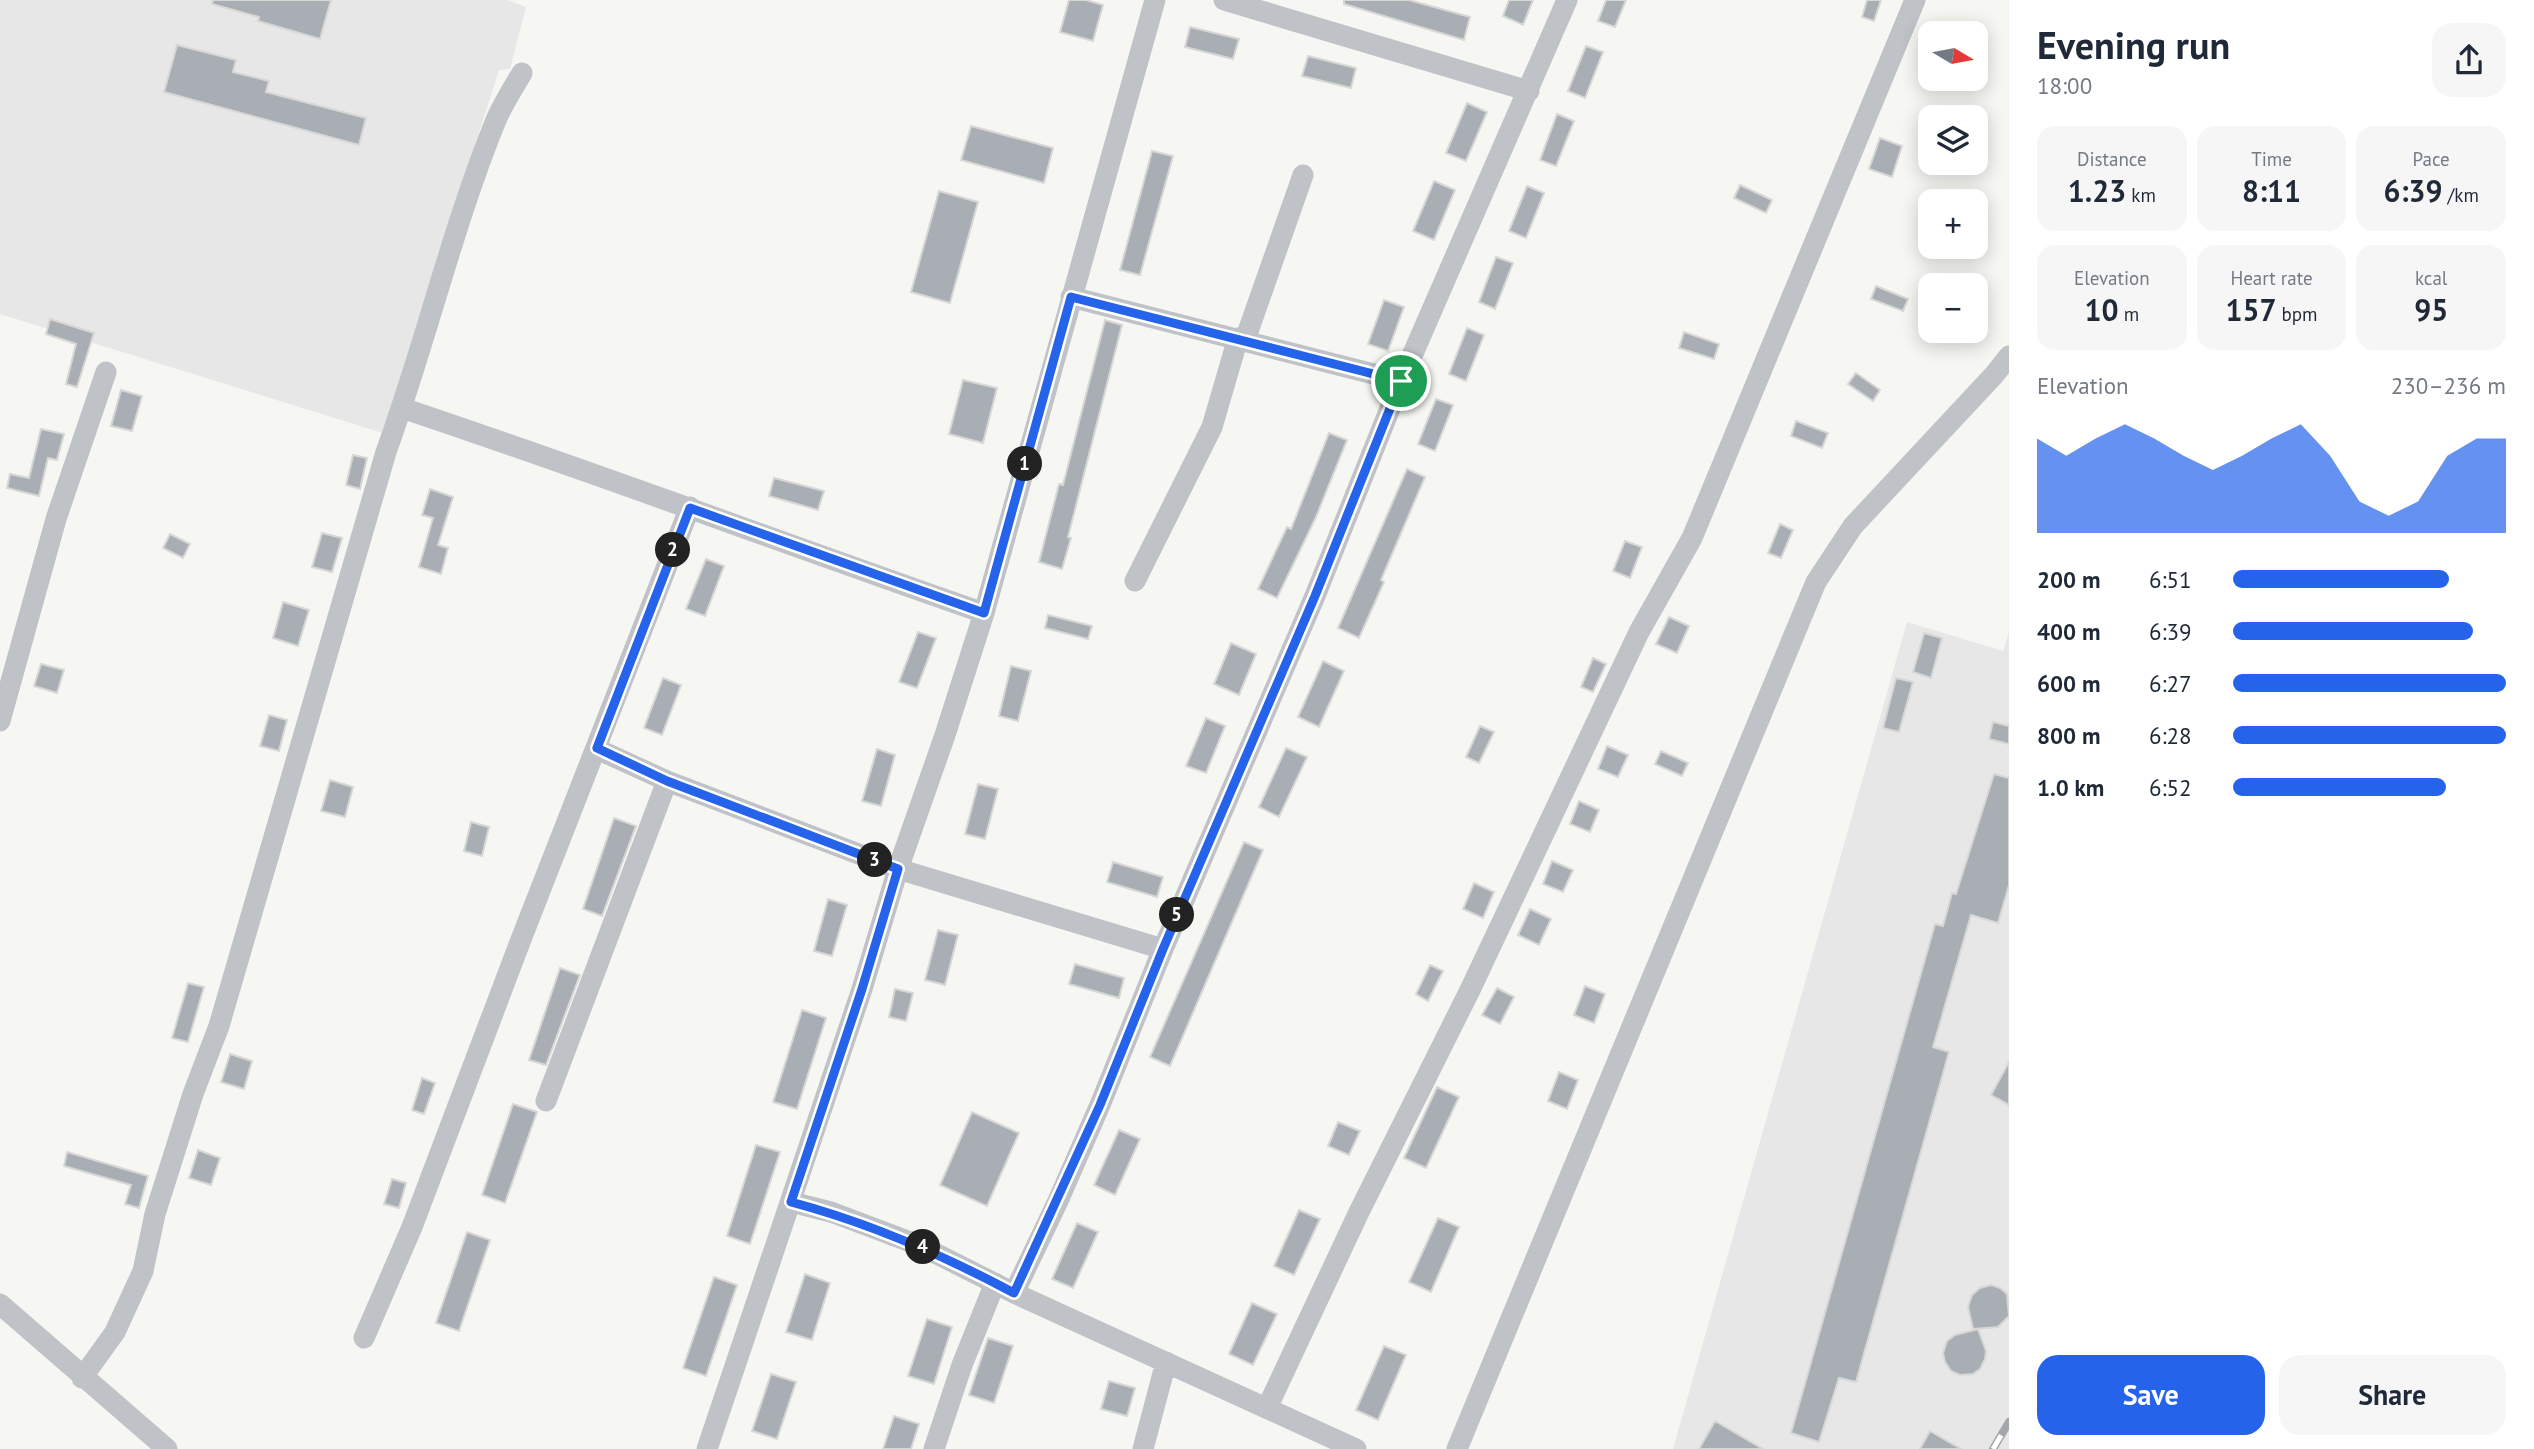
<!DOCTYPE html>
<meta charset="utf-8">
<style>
:root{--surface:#fff;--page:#f6f6f7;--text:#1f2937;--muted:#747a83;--accent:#2563eb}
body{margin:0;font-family:"PT Sans",sans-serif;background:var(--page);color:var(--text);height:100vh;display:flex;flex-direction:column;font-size:26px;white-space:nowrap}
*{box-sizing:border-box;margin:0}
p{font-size:23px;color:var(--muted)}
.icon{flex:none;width:38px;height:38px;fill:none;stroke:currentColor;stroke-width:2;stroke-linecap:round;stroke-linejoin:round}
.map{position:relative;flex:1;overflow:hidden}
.details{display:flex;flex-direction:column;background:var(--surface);width:525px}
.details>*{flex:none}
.needle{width:46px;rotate:100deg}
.buttons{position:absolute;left:1918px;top:21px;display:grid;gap:14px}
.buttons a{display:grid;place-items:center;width:70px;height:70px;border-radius:14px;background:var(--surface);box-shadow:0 4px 18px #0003;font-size:35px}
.pin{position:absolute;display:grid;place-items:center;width:60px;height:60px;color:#fff;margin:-30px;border:4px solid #fff;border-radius:50%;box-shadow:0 2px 7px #0007}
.km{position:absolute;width:35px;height:35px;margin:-18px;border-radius:50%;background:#222;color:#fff;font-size:19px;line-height:35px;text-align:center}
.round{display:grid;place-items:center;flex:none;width:74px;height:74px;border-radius:21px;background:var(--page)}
.head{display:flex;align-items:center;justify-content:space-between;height:119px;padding:0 28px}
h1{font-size:38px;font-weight:700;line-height:52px}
.metrics{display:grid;grid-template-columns:repeat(3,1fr);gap:10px;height:119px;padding:7px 28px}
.metrics div{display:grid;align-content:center;border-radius:18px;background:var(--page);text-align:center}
.metrics b{font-size:30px;font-weight:700}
.metrics small{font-size:19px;font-weight:400}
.metrics p{font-size:19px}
.chart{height:196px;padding:14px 28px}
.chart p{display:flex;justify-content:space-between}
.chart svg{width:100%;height:126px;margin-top:7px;fill:var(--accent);opacity:.7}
.primary-button{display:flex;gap:14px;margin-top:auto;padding:14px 28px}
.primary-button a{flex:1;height:80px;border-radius:21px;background:var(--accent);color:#fff;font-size:28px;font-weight:700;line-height:80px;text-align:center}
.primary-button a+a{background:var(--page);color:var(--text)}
ul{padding:0 28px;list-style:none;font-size:23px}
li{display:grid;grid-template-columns:112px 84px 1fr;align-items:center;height:52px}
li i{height:18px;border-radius:9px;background:var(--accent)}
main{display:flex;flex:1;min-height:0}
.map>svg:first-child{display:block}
</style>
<main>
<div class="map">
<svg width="2009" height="1449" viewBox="0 0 2009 1449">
<rect width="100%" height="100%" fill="#f6f6f3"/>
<path fill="#e6e7e6" d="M0,0H507L526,7L510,69L499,70L383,433L0,314Z
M1907,622L2003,651L2009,632V1449H1673Z"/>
<path fill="#a8aeb4" stroke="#d7d7d5" stroke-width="2" d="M213,0H331L320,39L258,21L259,17L212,4Z
M1069,0H1086L1103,5L1093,41L1060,32Z
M1344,0H1409L1470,17L1464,40L1344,4Z
M1509,0H1533L1523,25L1503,16Z
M1606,0H1626L1615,27L1598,21Z
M1867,0H1881L1874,21L1862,17Z
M1190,27L1239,39L1233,59L1185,47Z
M177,45L236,60L233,72L269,81L266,92L366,118L359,145L164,92Z
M1586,46L1603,52L1585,98L1568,91Z
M1308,56L1356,68L1351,88L1302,76Z
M1467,103L1487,112L1466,161L1446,153Z
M1557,114L1574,121L1556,166L1540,160Z
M971,126L1053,148L1044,183L961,160Z
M1880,138L1902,146L1892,177L1869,169Z
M1152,151L1173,156L1140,275L1120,270Z
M1434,181L1455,190L1434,240L1413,231Z
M1740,185L1772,200L1766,213L1734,198Z
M1527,186L1544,193L1526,238L1509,231Z
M939,191L978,202L950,303L911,292Z
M1496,257L1513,263L1495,309L1479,302Z
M1876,286L1908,299L1903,311L1871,299Z
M1384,300L1404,307L1388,351L1368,344Z
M50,319L94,333L77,387L66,384L76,344L46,334Z
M1105,320L1122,325L1068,537L1071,538L1062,569L1039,562L1059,484L1063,485Z
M1467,328L1484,335L1466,381L1449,374Z
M1684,332L1719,344L1714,359L1679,348Z
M1856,373L1880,390L1873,401L1848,384Z
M963,380L997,388L983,443L949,434Z
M121,390L142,396L132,431L111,426Z
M1436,399L1453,405L1435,451L1418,444Z
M1796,421L1828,433L1822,448L1791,436Z
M41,429L64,434L57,460L48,458L39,496L7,488L10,474L29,478Z
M1329,433L1347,440L1316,517L1277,598L1258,589L1287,527L1291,529Z
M353,455L367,458L360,489L346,485Z
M1407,469L1425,477L1381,580L1384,582L1359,638L1338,628Z
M774,478L824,491L818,510L769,496Z
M430,489L453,497L438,545L448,548L441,574L419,567L433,518L422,515Z
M1780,524L1793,530L1781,558L1768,553Z
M322,533L342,538L332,572L312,567Z
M170,534L190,544L183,558L163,548Z
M1625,541L1642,547L1630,578L1613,571Z
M706,559L724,566L705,616L686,609Z
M283,602L309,610L298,646L273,638Z
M1048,615L1092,626L1088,639L1045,628Z
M1669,617L1689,626L1677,653L1656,644Z
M918,632L936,638L917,688L899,682Z
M1924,633L1942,638L1931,678L1913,672Z
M1231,643L1256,654L1239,695L1214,684Z
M1593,658L1606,664L1593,692L1581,687Z
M1323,661L1344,671L1319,727L1298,717Z
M41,664L64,670L57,693L34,686Z
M1011,666L1031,671L1018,721L999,716Z
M663,678L681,685L662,735L644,728Z
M1896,678L1913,682L1899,732L1883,728Z
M269,715L287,720L279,751L260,746Z
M1206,718L1225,726L1206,773L1186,766Z
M1993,722L2009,726V744L1989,739Z
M1480,726L1494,732L1479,763L1466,757Z
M1607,746L1628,755L1618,777L1598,769Z
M1286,748L1307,757L1279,817L1259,807Z
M877,749L895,755L881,806L862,801Z
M1661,751L1688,763L1682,776L1655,764Z
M1994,774L2009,778V885L1998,923L1971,915L1933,1047L1949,1052L1856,1382L1839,1378L1819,1442L1791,1433L1935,924L1943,926L1952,893L1956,894Z
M330,780L353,787L345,817L321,811Z
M978,784L998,789L985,839L965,834Z
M1579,801L1599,810L1590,832L1570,824Z
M614,818L636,826L602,916L583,909Z
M471,822L489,827L482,856L464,851Z
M1244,842L1263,850L1170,1066L1150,1057Z
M1552,861L1573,870L1563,892L1543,884Z
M1113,862L1163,877L1157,897L1107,882Z
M1474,883L1494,892L1483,918L1463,909Z
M828,899L847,905L832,956L814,951Z
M1530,909L1551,919L1539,945L1518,935Z
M938,930L958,935L945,985L925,980Z
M1075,964L1124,978L1119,998L1069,984Z
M1430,965L1443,971L1428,1001L1416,994Z
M560,968L580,975L546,1065L529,1060Z
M188,983L204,987L188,1042L172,1038Z
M1585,986L1605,994L1594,1023L1574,1015Z
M1497,988L1514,997L1500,1024L1482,1015Z
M895,989L913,993L906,1021L889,1017Z
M802,1010L826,1018L797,1109L773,1102Z
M230,1054L252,1061L244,1089L221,1082Z
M2009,1062V1105L1991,1095Z
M1559,1072L1578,1080L1567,1109L1548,1101Z
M422,1078L435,1083L424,1114L412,1110Z
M1437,1087L1459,1097L1426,1168L1404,1158Z
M513,1104L537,1112L505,1203L482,1195Z
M972,1112L1019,1133L987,1206L940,1185Z
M1338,1122L1360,1131L1349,1155L1328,1146Z
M1119,1130L1140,1139L1115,1195L1094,1185Z
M756,1145L780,1152L750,1244L727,1236Z
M198,1150L220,1158L211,1185L189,1178Z
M67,1152L148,1176L139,1208L125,1204L131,1185L64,1166Z
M392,1179L406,1183L399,1208L384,1204Z
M1299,1210L1320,1219L1294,1275L1274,1266Z
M1438,1218L1459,1227L1431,1292L1409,1282Z
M1077,1223L1098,1232L1073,1288L1052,1279Z
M467,1232L490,1240L459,1331L436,1323Z
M805,1274L830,1283L812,1340L786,1332Z
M714,1277L737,1285L706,1376L683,1368Z
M1991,1285L2000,1288L2007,1294L2009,1316L1998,1327L1973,1329L1968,1307L1972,1295L1980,1288Z
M1252,1303L1277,1314L1253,1365L1229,1354Z
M927,1319L952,1327L934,1384L908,1376Z
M1978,1329L1986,1351L1985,1359L1980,1369L1973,1374L1960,1375L1951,1371L1945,1362L1943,1353L1947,1341L1955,1335Z
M988,1338L1013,1346L994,1403L969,1395Z
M1384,1346L1406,1355L1378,1420L1356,1410Z
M771,1374L796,1382L777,1439L752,1431Z
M1109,1381L1135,1388L1127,1416L1101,1409Z
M894,1416L919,1424L911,1449H883Z
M1715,1421L1763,1449H1699Z
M1930,1431L1961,1449H1920Z"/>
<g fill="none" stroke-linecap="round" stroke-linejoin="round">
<path stroke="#bfc2c6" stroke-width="21" d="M1224,0L1529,91
M1071,297L1401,381
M1245,340L1303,175
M402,408C597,473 790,546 984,613
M1135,581L1212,427L1238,338
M0,721L56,519L106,372
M597,749L667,781L898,869L1163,949
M546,1101L667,781
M791,1202L831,1212L921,1246L1014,1293L1356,1449
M1014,1293L1058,1201L1100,1105L1163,949L1315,596L1401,381L1567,0
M0,1304L167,1449
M364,1338L412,1227L520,942L690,507
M82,1378L115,1332L143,1271L155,1214L193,1094L219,1026L386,452C426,342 452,228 496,120C503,104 513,88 522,73
M1267,1408L1359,1212L1470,990L1639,632L1692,538L1915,0
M707,1449L862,989L898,869L945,735L984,613L1155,0
M934,1449L962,1365L995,1283
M1143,1449L1166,1362
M1457,1449L1816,582L1853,526L1994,375L2009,356"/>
<defs>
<path id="rail" d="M1993,1449L2009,1422"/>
</defs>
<use href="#rail" stroke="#a3a7ac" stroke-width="8"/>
<use href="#rail" stroke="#fff" stroke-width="5" stroke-dasharray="16" stroke-linecap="butt"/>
</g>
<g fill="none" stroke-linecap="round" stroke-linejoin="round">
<defs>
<path id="route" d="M1071,297L1401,381L1315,596L1163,949L1100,1105L1014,1293C943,1255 870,1223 791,1202L862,989L898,869L667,781L597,748L690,508L984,613Z"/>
</defs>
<use href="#route" stroke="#fff" stroke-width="14"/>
<use href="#route" stroke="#2563eb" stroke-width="9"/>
</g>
</svg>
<div class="buttons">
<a><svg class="needle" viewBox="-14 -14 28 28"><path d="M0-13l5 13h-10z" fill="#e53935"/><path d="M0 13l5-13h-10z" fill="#747a83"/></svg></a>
<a><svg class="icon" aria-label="layers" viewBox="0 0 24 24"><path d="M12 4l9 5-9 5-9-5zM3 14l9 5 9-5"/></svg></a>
<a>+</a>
<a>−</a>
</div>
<div class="pin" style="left:1401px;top:381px;background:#1e9e55"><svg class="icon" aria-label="arrive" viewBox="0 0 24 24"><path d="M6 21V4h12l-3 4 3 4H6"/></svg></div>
<b class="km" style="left:1025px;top:464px">1</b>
<b class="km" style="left:673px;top:550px">2</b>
<b class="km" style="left:875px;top:860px">3</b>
<b class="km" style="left:923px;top:1247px">4</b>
<b class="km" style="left:1177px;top:915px">5</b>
</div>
<section class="details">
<div class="head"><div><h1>Evening run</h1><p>18:00</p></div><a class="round"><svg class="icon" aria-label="share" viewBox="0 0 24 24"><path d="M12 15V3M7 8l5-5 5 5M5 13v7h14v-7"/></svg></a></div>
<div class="metrics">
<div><p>Distance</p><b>1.23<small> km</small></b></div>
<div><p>Time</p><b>8:11</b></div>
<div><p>Pace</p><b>6:39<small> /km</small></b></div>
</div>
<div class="metrics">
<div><p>Elevation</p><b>10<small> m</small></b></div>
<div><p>Heart rate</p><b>157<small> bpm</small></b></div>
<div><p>kcal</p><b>95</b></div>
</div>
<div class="chart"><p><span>Elevation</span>230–236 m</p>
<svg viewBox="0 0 160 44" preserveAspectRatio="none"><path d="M0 44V11L10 17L20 11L30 6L40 11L50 17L60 22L70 17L80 11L90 6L100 17L110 33L120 38L130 33L140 17L150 11L160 11V44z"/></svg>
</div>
<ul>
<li><b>200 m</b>6:51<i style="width:79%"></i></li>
<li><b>400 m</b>6:39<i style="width:88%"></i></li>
<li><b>600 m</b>6:27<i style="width:100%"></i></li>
<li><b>800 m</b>6:28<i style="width:100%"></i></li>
<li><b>1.0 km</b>6:52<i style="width:78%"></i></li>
</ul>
<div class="primary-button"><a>Save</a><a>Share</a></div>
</section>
</main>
